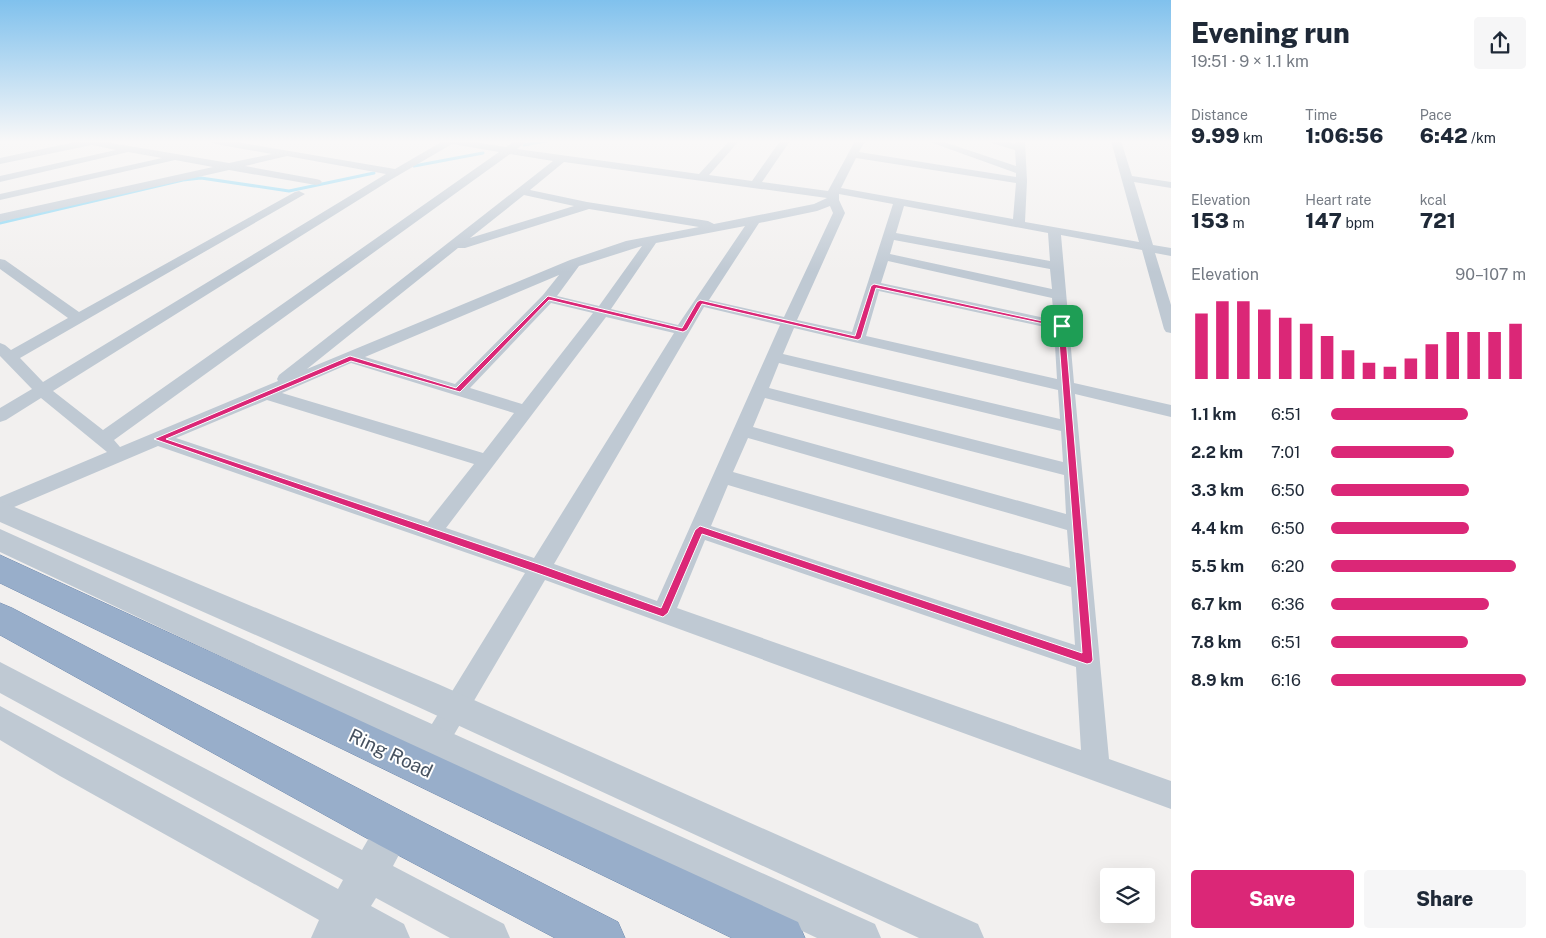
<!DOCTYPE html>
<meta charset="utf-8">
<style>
:root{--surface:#fff;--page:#f6f6f7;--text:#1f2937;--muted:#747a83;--accent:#db2777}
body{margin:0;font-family:"Public Sans",sans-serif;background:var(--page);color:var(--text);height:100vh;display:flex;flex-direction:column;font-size:19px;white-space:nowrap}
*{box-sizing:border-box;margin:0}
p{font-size:16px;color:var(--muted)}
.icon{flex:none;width:28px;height:28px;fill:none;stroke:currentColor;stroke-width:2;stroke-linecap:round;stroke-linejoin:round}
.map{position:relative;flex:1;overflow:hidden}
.drawer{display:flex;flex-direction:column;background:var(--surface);width:375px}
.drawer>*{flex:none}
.buttons{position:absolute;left:1100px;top:868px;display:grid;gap:10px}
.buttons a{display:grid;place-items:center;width:55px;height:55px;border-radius:5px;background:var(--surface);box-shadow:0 5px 20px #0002;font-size:25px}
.pin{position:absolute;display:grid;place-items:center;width:42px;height:42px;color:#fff;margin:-21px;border-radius:10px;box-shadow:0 2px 8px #0006}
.round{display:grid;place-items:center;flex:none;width:52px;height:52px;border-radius:5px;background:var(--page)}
.headline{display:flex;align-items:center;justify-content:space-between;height:85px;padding:0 20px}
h1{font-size:28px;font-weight:800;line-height:38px}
.metrics{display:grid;grid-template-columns:repeat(3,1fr);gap:8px;height:85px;padding:5px 20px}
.metrics div{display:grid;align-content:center}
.metrics b{font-size:21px;font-weight:800}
.metrics small{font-size:14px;font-weight:400}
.metrics p{font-size:14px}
.chart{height:140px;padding:10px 20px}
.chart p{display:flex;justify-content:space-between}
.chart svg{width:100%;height:90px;margin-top:5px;stroke:var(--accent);stroke-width:6}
.primary-button{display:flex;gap:10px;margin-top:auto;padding:10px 20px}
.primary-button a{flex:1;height:58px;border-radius:5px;background:var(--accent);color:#fff;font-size:20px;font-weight:800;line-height:58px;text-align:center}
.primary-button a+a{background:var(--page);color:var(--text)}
ul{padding:0 20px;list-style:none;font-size:16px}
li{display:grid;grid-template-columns:80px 60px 1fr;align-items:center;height:38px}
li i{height:12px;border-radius:6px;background:var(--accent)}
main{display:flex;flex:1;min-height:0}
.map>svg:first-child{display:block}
</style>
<main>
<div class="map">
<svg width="1171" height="938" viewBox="0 0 1171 938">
<rect width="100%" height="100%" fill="#f2f0ef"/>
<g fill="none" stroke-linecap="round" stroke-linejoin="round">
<path stroke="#84d5f4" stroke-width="3" d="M524,145L546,141
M414,166L483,153
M0,223L183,180L201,178L289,191L374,173"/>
<defs>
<path id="trunk" d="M0,555L798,922L805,938H732L0,583Z
M0,603L12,608L409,815L618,922L625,938H555L379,845L0,635Z"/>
</defs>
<use href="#trunk" stroke="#6e89ae" stroke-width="1"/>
<path fill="#bfc9d3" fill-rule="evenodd" d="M80,141H100L229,163L272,154L215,144L210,141H231L395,169L443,141H468L506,147L515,141H526L517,149L699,174L729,141H739L709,175L752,181L780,141H790L762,182L828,191L855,141H865L859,152L1016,177V173L927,141H941L1016,166L1015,150L991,143L990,141H1005L1015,144V141H1025L1027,181L1025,222L1139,242L1111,141H1121L1132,176L1171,182V188L1134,182L1153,245L1171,248V256L1155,253L1171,305V333L1166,332L1164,329L1142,250L1061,235L1074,383L1171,405V417L1075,394L1109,759L1171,781V809L545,580L445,750L436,754L427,750L423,741L427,732L525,573L158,446L0,513V497L107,452L41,398L6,420L0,422V408L32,389L0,356V343L5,345L11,350L68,318L0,269V259L5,260L79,312L295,192L299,191L305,194L20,358L43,382L386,174L287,156L245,166L316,179L320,180L322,182L320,184L316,185L229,170L0,222V214L213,167L175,160L0,200V194L162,158L128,152L0,182V176L116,150L92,145L0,164V158ZM452,144L499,152L103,430L53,391L392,179ZM510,154L553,161L279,375L277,379L278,381L120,447L114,440ZM856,158L1016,183L1013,219L841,188ZM564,162L827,198L814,204L714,224L708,221L587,202L530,190ZM839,194L893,204L852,332L797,320L845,213L839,200ZM524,195L574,206L470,238ZM830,206L833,213L784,317L709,300L759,223L817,211ZM904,206L1048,233L1050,261L896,233ZM589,209L699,227L626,241L570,260L307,369L458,248H465ZM745,226L678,325L611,309L656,243ZM894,240L1050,269L1052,289L890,254ZM642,246L599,306L557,296L579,266ZM888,261L1052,298L1054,320L881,283ZM559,275L543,295L455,384L365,357ZM879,291L1054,329L1057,379L866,336ZM551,303L593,313L522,404L470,388ZM704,307L780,325L657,601L554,564ZM606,317L674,333L534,558L446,528ZM794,328L1058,390L1060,419L783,354ZM351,363L514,413L483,453L282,393ZM779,363L1061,431L1063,462L769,388ZM765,398L1064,475L1066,514L753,427ZM267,400L474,464L428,522L176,438ZM748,438L1067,530L1070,568L733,472ZM728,485L1071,587L1075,645L711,526ZM705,540L1076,667L1081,750L677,608Z"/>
<path fill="#bfc9d3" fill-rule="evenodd" d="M0,501L438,684L978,924L984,938H919L416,706L0,522Z
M0,529L875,924L881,938H817L0,552Z
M0,662L362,850L381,817L394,812L407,817L412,830L393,866L504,924L510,938H450L376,898L371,906L404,924L410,938H311L319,920L60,776L0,740V706L338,889L343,880L0,693Z"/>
<use href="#trunk" fill="#98aeca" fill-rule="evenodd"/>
</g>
<linearGradient id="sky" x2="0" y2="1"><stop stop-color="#80c1ed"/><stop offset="0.52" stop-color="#f9f8f8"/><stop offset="1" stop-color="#f9f8f8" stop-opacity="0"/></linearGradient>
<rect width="1171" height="272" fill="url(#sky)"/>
<path fill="#db2777" stroke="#fff" fill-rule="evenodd" d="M874,284L1065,326L1093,660L1091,663L1087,664L702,534L668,613L663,617L154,439L350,356L456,388L548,296L682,328L697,302L700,300L855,336L871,286ZM876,288L1058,327L1082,653L700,526L695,530L661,608L541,565L166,439L351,361L460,392L549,300L683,332L687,330L702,304L858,340L861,338Z"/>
<g text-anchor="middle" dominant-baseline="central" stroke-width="4" stroke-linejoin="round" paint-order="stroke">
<g font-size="19" fill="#46515f" stroke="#fff">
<text transform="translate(391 753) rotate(25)">Ring Road</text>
</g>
</g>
</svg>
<div class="buttons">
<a><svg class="icon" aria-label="layers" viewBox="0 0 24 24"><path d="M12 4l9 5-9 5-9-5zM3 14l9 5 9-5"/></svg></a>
</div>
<div class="pin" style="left:1062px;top:326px;background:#1e9e55"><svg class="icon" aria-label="arrive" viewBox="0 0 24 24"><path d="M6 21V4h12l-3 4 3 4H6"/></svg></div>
</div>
<section class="drawer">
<div class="headline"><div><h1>Evening run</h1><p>19:51 · 9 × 1.1 km</p></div><a class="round"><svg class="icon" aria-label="share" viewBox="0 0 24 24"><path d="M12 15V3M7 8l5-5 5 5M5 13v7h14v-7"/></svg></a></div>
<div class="metrics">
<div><p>Distance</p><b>9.99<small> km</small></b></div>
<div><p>Time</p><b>1:06:56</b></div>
<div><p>Pace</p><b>6:42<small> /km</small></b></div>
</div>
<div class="metrics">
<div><p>Elevation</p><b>153<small> m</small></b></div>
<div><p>Heart rate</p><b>147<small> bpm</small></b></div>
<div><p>kcal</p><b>721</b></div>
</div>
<div class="chart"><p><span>Elevation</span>90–107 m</p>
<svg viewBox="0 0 160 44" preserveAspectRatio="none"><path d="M5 44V12M15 44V6M25 44V6M35 44V10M45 44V14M55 44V17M65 44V23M75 44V30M85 44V36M95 44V38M105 44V34M115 44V27M125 44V21M135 44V21M145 44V21M155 44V17"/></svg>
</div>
<ul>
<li><b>1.1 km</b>6:51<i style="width:70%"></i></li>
<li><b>2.2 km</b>7:01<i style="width:63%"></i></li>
<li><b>3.3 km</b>6:50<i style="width:71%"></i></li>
<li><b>4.4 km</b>6:50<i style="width:71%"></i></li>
<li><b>5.5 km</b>6:20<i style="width:95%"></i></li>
<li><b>6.7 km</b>6:36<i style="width:81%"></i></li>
<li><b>7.8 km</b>6:51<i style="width:70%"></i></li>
<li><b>8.9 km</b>6:16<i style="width:100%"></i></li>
</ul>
<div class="primary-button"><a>Save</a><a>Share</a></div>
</section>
</main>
